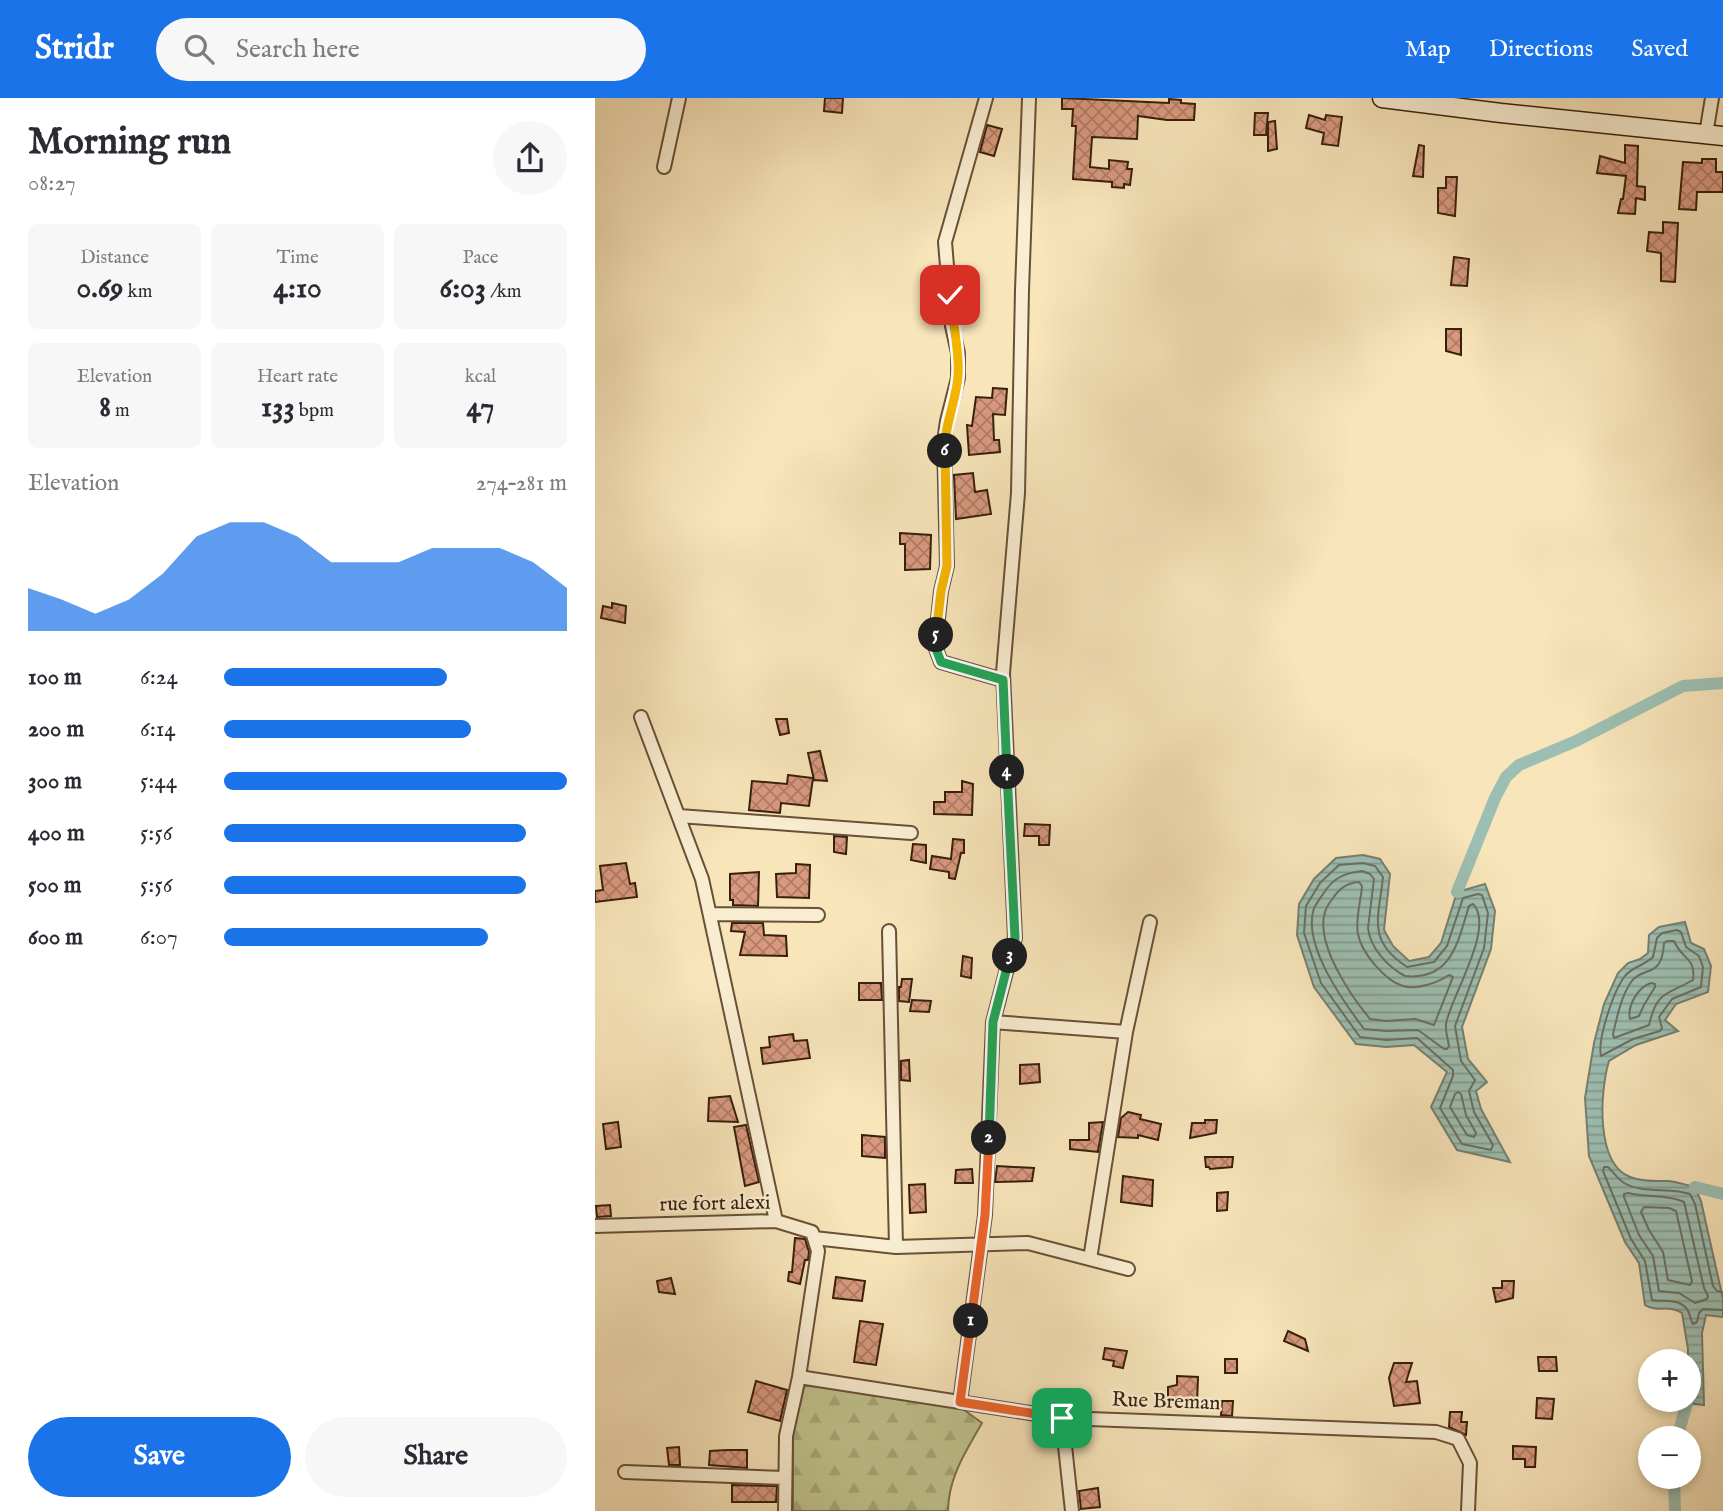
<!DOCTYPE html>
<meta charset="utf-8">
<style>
:root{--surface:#fff;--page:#f7f7f7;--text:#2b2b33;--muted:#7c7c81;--accent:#1a73e8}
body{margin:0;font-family:"IM FELL English",serif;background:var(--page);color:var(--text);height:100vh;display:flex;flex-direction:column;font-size:26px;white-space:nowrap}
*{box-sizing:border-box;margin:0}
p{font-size:23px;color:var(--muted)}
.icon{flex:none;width:38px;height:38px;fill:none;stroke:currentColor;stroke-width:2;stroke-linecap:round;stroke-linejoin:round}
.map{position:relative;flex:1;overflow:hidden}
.details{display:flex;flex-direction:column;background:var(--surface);width:595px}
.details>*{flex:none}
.tools{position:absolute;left:1043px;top:1251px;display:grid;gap:14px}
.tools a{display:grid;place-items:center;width:63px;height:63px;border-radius:50%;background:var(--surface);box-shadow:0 4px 10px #0003;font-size:35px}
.pin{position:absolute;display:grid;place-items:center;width:60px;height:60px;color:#fff;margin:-30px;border-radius:14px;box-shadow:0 4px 10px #0006}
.km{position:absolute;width:35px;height:35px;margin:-18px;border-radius:50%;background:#222;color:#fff;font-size:19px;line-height:35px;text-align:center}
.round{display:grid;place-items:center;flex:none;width:74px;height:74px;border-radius:37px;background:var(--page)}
.headline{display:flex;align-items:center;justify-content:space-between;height:119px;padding:0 28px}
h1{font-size:38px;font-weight:700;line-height:52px}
.metrics{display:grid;grid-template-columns:repeat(3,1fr);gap:10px;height:119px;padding:7px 28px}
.metrics div{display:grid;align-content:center;border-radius:10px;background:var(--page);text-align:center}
.metrics b{font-size:30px;font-weight:700}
.metrics small{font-size:19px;font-weight:400}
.metrics p{font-size:19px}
.chart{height:196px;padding:14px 28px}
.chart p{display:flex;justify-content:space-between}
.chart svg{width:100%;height:126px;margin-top:7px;fill:var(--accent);opacity:.7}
.cta{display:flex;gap:14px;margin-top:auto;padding:14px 28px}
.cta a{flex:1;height:80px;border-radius:42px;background:var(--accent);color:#fff;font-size:28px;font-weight:700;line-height:80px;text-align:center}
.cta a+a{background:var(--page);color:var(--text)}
ul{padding:0 28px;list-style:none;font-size:23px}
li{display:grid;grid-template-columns:112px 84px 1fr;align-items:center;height:52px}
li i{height:18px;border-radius:9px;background:var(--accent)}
header{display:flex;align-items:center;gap:42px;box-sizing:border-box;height:98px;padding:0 35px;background:var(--accent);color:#fff}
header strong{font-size:33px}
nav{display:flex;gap:38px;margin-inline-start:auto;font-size:24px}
.search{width:490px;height:63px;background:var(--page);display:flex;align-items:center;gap:18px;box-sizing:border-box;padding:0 24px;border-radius:38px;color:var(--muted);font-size:26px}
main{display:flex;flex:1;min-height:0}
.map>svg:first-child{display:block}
</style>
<header>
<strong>Stridr</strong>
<div class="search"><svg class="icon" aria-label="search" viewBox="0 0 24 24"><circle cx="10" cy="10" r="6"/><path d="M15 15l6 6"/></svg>Search here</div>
<nav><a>Map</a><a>Directions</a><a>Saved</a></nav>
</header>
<main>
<section class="details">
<div class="headline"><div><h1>Morning run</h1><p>08:27</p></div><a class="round"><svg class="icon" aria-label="share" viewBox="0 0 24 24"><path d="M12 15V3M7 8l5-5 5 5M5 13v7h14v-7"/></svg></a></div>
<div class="metrics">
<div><p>Distance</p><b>0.69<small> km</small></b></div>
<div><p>Time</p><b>4:10</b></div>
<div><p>Pace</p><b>6:03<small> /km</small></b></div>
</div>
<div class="metrics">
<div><p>Elevation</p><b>8<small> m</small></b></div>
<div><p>Heart rate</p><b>133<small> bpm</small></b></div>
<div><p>kcal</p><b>47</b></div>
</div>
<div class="chart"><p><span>Elevation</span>274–281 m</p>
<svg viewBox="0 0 160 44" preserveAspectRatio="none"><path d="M0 44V29L10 33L20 38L30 33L40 24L50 11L60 6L70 6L80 11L90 20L100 20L110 20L120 15L130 15L140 15L150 20L160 29V44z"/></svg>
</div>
<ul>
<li><b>100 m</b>6:24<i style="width:65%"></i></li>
<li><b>200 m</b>6:14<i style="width:72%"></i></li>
<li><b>300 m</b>5:44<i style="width:100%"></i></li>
<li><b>400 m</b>5:56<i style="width:88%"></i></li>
<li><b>500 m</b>5:56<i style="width:88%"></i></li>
<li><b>600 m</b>6:07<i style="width:77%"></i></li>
</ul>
<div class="cta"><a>Save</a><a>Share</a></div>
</section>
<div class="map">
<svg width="1128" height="1413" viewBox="0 0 1128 1413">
<defs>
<pattern id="forest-firs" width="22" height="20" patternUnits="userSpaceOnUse" patternTransform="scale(1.75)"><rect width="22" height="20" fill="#c0c38d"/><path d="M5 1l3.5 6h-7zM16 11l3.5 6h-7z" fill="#a6a778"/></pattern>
<pattern id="water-rules" width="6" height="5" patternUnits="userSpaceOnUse" patternTransform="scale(1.75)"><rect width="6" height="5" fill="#9dbfb3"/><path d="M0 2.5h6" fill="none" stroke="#819b90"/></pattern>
<pattern id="building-cross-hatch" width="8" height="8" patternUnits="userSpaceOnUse" patternTransform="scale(1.75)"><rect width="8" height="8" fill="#d8997e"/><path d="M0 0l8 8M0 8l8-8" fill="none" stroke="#b07c65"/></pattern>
</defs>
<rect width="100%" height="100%" fill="#f8e5ba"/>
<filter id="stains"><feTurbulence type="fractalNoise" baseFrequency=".00286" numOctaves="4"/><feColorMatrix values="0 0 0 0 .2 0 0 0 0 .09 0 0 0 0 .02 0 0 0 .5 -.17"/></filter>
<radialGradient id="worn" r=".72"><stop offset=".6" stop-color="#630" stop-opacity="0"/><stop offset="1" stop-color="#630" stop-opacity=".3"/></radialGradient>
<path fill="url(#forest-firs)" stroke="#7c714c" stroke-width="2" d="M234,1287L365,1309L387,1325C371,1353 353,1380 353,1413H198V1335L209,1288Z"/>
<path fill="url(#water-rules)" stroke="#757f70" stroke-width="2" d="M768,757L785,761L795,776L789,832L798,848L814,863L834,859L846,845L862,794L890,786L900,813L896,851L867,929L873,961L892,984L881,993L886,1011L915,1064L862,1052L836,1009L852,974L819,947L791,949L761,946L719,889L702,837L704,806L719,781L741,760Z
M1090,824L1096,845L1109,851L1116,868L1113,894L1081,906L1070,922L1083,933L1041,947L1014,963C1005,993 1000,1065 1035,1079C1048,1084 1061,1083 1073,1083C1082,1084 1092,1087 1100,1089L1106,1103L1128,1201V1219L1111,1217L1107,1235L1109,1307L1092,1305L1093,1251L1087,1215C1074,1206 1061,1215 1050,1207L1044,1165L1030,1144L994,1058L990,1000L999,945L1009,906L1023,875L1033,865L1045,861L1053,855L1054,837L1064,829Z"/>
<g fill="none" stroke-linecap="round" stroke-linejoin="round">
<path stroke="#6a6f5f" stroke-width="2" d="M768,765L780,768L788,779C784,820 771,842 812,869L839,864L852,848L868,800L883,796L887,797L893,815L889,850L860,928L866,963L880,982L874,993L879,1014L898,1047L896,1052L867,1046L845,1010L858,978V972L822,940L791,942L765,939L726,885L709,835L711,808L725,785L744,767Z
M767,773L775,776L779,781L773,830C775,850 793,869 810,878C857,883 863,843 874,808L878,806C901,829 855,900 851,926C850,933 853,941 854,948L852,951H849L823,932L791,933L769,931C748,903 707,847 719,810C721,806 725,801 728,796C738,780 749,775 767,773Z
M764,784L767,788C766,803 760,821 763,836C766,854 790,883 808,888C822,892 842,885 854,877L858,879L839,927L820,921L791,923L775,921C756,898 720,846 730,814C731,810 735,804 738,800C745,790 752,785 764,784Z
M1082,832L1086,834L1091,849L1104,858L1108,869L1106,889L1077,901L1064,919L1067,930L1065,933L1038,941L1006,958C1002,941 1019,892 1030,878C1037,869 1050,867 1058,859L1062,840L1067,835Z
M1072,843H1079C1087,862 1101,859 1098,882C1072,897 1062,892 1054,927L1019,940L1018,936C1022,919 1026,899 1036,884C1048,867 1067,882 1069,845Z
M1056,885L1060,886V889L1049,907L1044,918L1035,921C1032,908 1043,889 1056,885Z
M863,994L866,996L871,1017L881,1035L879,1039L872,1037L855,1009L860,996Z
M1033,1095C1052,1100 1071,1096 1089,1104L1109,1190L1113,1198L1112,1201L1100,1205L1084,1195L1064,1193L1058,1158L1044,1137L1029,1099V1096Z
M1049,1109L1074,1110L1081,1113L1097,1183L1095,1187L1073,1182L1068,1154L1054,1132L1046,1114Z
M1128,1194L1122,1193L1118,1188L1100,1106L1095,1096C1075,1089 1048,1096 1029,1085C1023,1081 1018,1074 1013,1069H1009L1008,1073L1036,1141L1050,1163L1057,1202C1068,1204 1082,1200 1091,1210C1095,1214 1095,1221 1098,1226L1102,1224L1104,1215L1108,1211L1128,1212"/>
<path stroke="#9dbfb3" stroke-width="12" d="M862,794L900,700L911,679L924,667L981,643L1088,588L1128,585
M1100,1089L1128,1096
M1082,1340L1092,1305
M1079,1379L1080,1413"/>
</g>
<path fill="url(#building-cross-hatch)" stroke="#381f0b" stroke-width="2" d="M230,0H248L247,15L229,13Z
M467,0L574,5V1L586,2V5L600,6L599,22H572L543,18L542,41L497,39L495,69L514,71V62L533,64L532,71H537L535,87L529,86V90L517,89V84L478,81L481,28H477L478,11H467Z
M660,15H673L671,37H659Z
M714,17L730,22L731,17L747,19L743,48L727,46L729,35L711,30Z
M680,23L682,51L673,53V24Z
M392,27L407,31L399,58L385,54Z
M824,47L829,48L828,79L818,78Z
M1030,47L1043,48L1042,88L1050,89V102L1041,100L1040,116L1023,115L1026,101H1028L1031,78L1002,75L1005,58L1030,65Z
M1107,61H1121V74H1128V94H1102L1101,112L1084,111L1088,64L1107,65Z
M851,79H862L860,118L843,115V90H851Z
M1068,124L1083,125L1080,184L1066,183V155L1052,153L1054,134L1068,135Z
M859,159L874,161L872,188L856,187Z
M851,231H866V257L851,253Z
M398,290L412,291L410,317L398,316L399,342H404L405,354L374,357L372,327L377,328L381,299L397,300Z
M378,375L380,394L392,392L396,416L361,421L359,377Z
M305,435L336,437L335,471L310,472V446H305Z
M17,505L31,508L30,525L6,520L8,508L17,510Z
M181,621H192L194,635L185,637Z
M225,653L232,683L219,682L213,655Z
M193,677L218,680L214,708L186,705L185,715L154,712L157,683L192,686Z
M367,683L378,686L377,717L339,716V704H350V694H367Z
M430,726L455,727L454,747H444V738H429Z
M239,738L252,739L251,756L239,754Z
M358,741L369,742V755H366L360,781L354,780V774L335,771L337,758L356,761Z
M318,746L331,747V765L316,762Z
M31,765L35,786L40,785L42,799L0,804V793L8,792L5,768Z
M201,766L215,767L214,800L182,799L181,776L201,775Z
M164,774L163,808L138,807V802H135V776Z
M137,825H168L169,837L191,838L192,858L145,857L150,834L136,833Z
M368,858L377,860L376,880L366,878Z
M307,881H317L314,904L304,903V889H306Z
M264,885H286L287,902H264Z
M317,902L336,903L334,914L315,913Z
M198,936L199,943L212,942L215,960L168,966L166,950L175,949L174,939Z
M314,962L315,983L306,982V963Z
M444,966L445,984L425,986V967Z
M135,998L143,1024L113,1023L114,1000Z
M533,1014L546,1017L545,1021L566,1026L563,1042L543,1037V1040L523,1039L526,1020Z
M610,1022H622L621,1035L595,1040L597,1025H610Z
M23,1024L26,1049L11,1051L8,1026Z
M508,1024L503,1054L475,1051V1042H494V1025Z
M151,1027L164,1084L150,1088L139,1029Z
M267,1037L290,1039V1060L267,1058Z
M610,1059H638L637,1069L615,1071L614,1069H611Z
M402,1068L439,1070L437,1083L400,1084Z
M377,1071L378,1085H360L361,1072Z
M528,1078L558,1082L557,1108L526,1104Z
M330,1086L331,1114L315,1115L314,1087Z
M633,1094L632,1112L622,1113V1095Z
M15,1107L16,1118L2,1119L1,1108Z
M200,1140L210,1141L214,1154L213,1162H210L205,1186L193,1183L194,1174H197Z
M241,1179L270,1183L267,1203L238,1200Z
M76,1180L80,1196L64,1194L62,1183Z
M907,1183H919L918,1200L901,1204L898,1190H907Z
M265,1223L288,1226L281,1267L259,1264Z
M693,1233L710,1241L713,1253L689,1243Z
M510,1250L532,1253L528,1270L518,1268L519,1263L508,1261Z
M943,1259H961L962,1273H944Z
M630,1261H642V1275H630Z
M799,1265H817L811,1284L822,1283L825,1305L799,1308L794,1280Z
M582,1278L603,1279L602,1305H573V1289L582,1287Z
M161,1283L192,1292L185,1323L153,1314Z
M942,1300L959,1301L957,1321L941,1320Z
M627,1303H638L637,1318L626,1317Z
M855,1314H867L866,1324H872L871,1337L854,1329Z
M918,1348L941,1349L940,1369H930V1361H918Z
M84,1349L85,1367H74L72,1350Z
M132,1352H152V1370L114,1367L115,1353Z
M137,1387L182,1388L181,1404H137Z
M503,1390L505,1409L486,1411L484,1393Z"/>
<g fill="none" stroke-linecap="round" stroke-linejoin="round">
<defs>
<path id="minor" d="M391,0L350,144L357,228L363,255V280L352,323L349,344L352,468L346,493L340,548L346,564L408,582
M1111,36L1117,0
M69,69L84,0
M46,619L107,781L181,1123
M84,718L316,735
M115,816L223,817
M294,833L301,1149
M398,924L531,934
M0,1128L181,1123L217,1134L223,1153L204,1279L191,1338L190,1413
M219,1140L301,1149L433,1145L533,1171
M495,1161L531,934L555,824
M204,1279L467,1320L841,1334L863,1341L875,1365L873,1413
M365,1304L390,1117L398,924L420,840L408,575L423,395L427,192L434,0
M467,1320L477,1413
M30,1374L190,1380"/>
<path id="secondary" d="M787,0L906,15L1128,38"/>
</defs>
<use href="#minor" stroke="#685037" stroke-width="16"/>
<use href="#secondary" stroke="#381f0b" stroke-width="21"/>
<use href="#minor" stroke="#faeed2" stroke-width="12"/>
<use href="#secondary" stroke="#faeed2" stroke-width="18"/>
</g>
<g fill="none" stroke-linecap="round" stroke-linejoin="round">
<defs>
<path id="split-1" d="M376,1223L365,1304L467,1320"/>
<path id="split-2" d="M376,1223L390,1117L394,1040"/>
<path id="split-3" d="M394,1040L398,924L415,858"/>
<path id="split-4" d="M412,674L420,840L415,858"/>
<path id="split-5" d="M341,537L340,548L346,564L408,582L412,674"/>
<path id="split-6" d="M341,537L346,493L352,468L350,353"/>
<path id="split-7" d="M350,353C349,327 361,304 363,278C365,252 357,223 355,197"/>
</defs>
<use href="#split-1" stroke="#fff" stroke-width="14"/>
<use href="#split-2" stroke="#fff" stroke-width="14"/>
<use href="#split-3" stroke="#fff" stroke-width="14"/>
<use href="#split-4" stroke="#fff" stroke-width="14"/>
<use href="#split-5" stroke="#fff" stroke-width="14"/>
<use href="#split-6" stroke="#fff" stroke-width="14"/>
<use href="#split-7" stroke="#fff" stroke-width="14"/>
<use href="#split-1" stroke="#f0652b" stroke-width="9"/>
<use href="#split-2" stroke="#f0652b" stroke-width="9"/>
<use href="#split-3" stroke="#22a559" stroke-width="9"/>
<use href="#split-4" stroke="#22a559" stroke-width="9"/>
<use href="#split-5" stroke="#22a559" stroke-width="9"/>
<use href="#split-6" stroke="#f5b400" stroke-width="9"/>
<use href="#split-7" stroke="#f5b400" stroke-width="9"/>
</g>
<g text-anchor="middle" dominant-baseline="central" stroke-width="5" stroke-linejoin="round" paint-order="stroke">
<g font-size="21" fill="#381f0b" stroke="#faeed2">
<text transform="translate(120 1106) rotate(-1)">rue fort alexi</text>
<text transform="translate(571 1304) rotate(2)">Rue Breman</text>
</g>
</g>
<rect width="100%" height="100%" filter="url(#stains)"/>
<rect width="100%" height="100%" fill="url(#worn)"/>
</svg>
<div class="tools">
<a>+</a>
<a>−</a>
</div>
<div class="pin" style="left:467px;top:1320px;background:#1e9e55"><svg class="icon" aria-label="arrive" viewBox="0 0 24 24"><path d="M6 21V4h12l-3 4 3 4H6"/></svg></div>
<div class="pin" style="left:355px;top:197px;background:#d93025"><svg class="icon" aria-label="check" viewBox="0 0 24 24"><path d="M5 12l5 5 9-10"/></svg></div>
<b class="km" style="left:376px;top:1223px">1</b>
<b class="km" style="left:394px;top:1040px">2</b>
<b class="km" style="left:415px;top:858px">3</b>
<b class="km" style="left:412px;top:674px">4</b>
<b class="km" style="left:341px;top:537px">5</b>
<b class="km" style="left:350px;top:353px">6</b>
</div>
</main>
